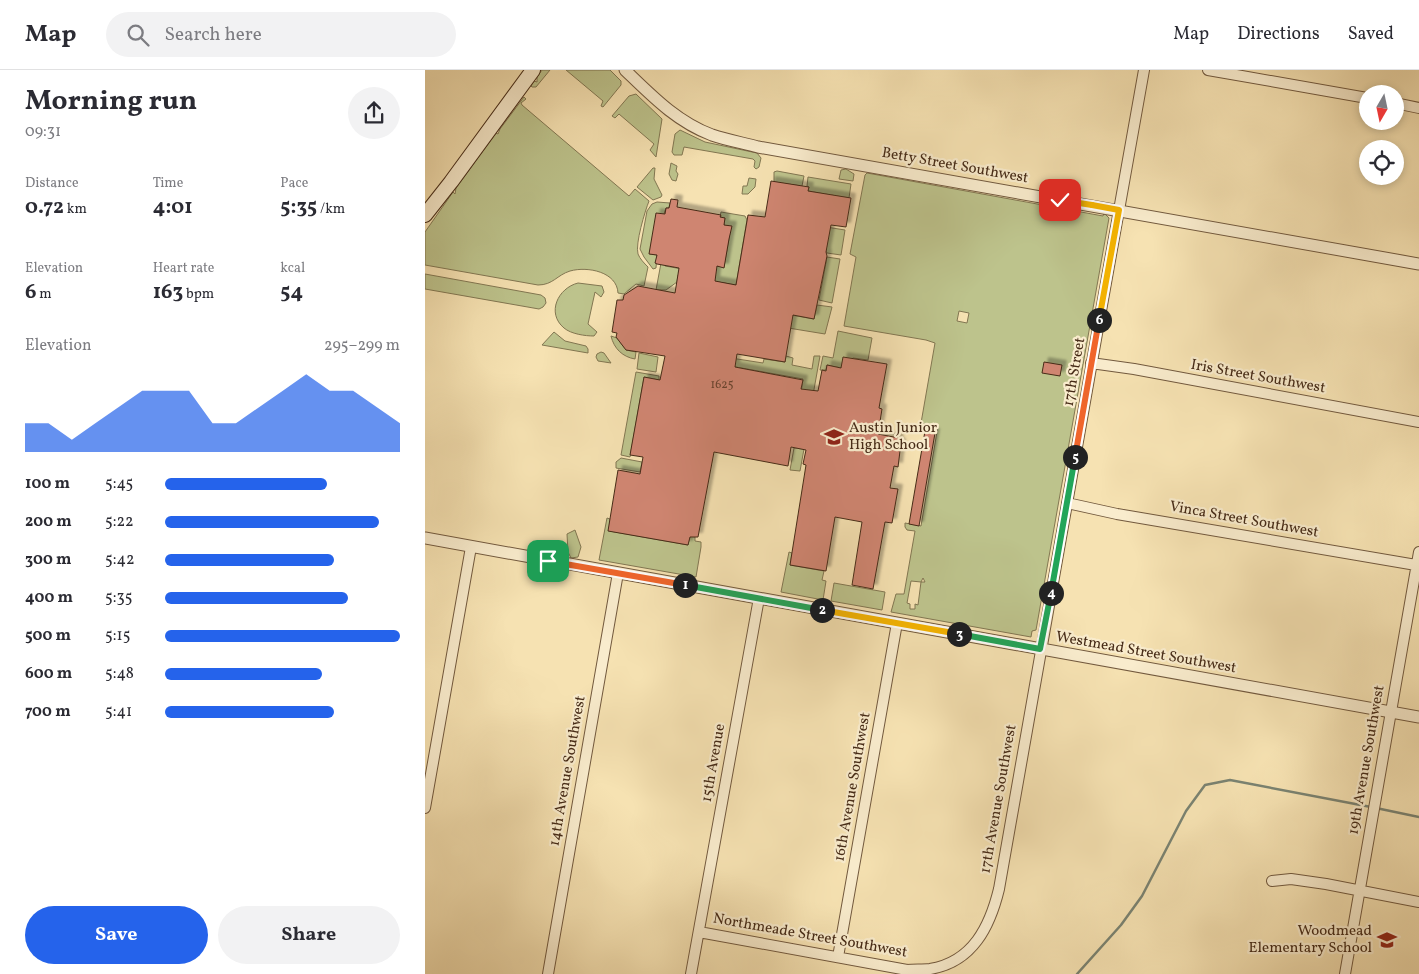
<!DOCTYPE html>
<meta charset="utf-8">
<style>
:root{--surface:#fff;--page:#f2f2f3;--text:#2b2b33;--muted:#7c7c81;--line:#e1e1e2;--accent:#2563eb}
body{margin:0;font-family:Vollkorn,serif;background:var(--page);color:var(--text);height:100vh;display:flex;flex-direction:column;font-size:19px;white-space:nowrap}
*{box-sizing:border-box;margin:0}
p{font-size:16px;color:var(--muted)}
.icon{flex:none;width:28px;height:28px;fill:none;stroke:currentColor;stroke-width:2;stroke-linecap:round;stroke-linejoin:round}
.map{position:relative;flex:1;overflow:hidden}
.panel{display:flex;flex-direction:column;background:var(--surface);width:425px}
.panel>*{flex:none}
.needle{width:32px;rotate:189deg}
.buttons{position:absolute;left:934px;top:15px;display:grid;gap:10px}
.buttons a{display:grid;place-items:center;width:45px;height:45px;border-radius:50%;background:var(--surface);box-shadow:0 2px 8px #0003;font-size:25px}
.pin{position:absolute;display:grid;place-items:center;width:42px;height:42px;color:#fff;margin:-21px;border-radius:10px;box-shadow:0 2px 8px #0006}
.km{position:absolute;width:25px;height:25px;margin:-12px;border-radius:50%;background:#222;color:#fff;font-size:14px;line-height:25px;text-align:center}
.round{display:grid;place-items:center;flex:none;width:52px;height:52px;border-radius:26px;background:var(--page)}
.head{display:flex;align-items:center;justify-content:space-between;height:85px;padding:0 25px}
h1{font-size:28px;font-weight:700;line-height:38px}
.metrics{display:grid;grid-template-columns:repeat(3,1fr);gap:8px;height:85px;padding:5px 25px}
.metrics div{display:grid;align-content:center}
.metrics b{font-size:21px;font-weight:700}
.metrics small{font-size:14px;font-weight:400}
.metrics p{font-size:14px}
.chart{height:140px;padding:10px 25px}
.chart p{display:flex;justify-content:space-between}
.chart svg{width:100%;height:90px;margin-top:5px;fill:var(--accent);opacity:.7}
.button{display:flex;gap:10px;margin-top:auto;padding:10px 25px}
.button a{flex:1;height:58px;border-radius:30px;background:var(--accent);color:#fff;font-size:20px;font-weight:700;line-height:58px;text-align:center}
.button a+a{background:var(--page);color:var(--text)}
ul{padding:0 25px;list-style:none;font-size:16px}
li{display:grid;grid-template-columns:80px 60px 1fr;align-items:center;height:38px}
li i{height:12px;border-radius:6px;background:var(--accent)}
header{display:flex;align-items:center;gap:30px;box-sizing:border-box;height:70px;padding:0 25px;background:var(--surface);border-bottom:1px solid var(--line)}
header strong{font-size:24px}
nav{display:flex;gap:28px;margin-inline-start:auto;font-size:18px}
.search{width:350px;height:45px;background:var(--page);display:flex;align-items:center;gap:12px;box-sizing:border-box;padding:0 18px;border-radius:28px;color:var(--muted);font-size:19px}
main{display:flex;flex:1;min-height:0}
.map>svg:first-child{display:block}
</style>
<header>
<strong>Map</strong>
<div class="search"><svg class="icon" aria-label="search" viewBox="0 0 24 24"><circle cx="10" cy="10" r="6"/><path d="M15 15l6 6"/></svg>Search here</div>
<nav><a>Map</a><a>Directions</a><a>Saved</a></nav>
</header>
<main>
<section class="panel">
<div class="head"><div><h1>Morning run</h1><p>09:31</p></div><a class="round"><svg class="icon" aria-label="share" viewBox="0 0 24 24"><path d="M12 15V3M7 8l5-5 5 5M5 13v7h14v-7"/></svg></a></div>
<div class="metrics">
<div><p>Distance</p><b>0.72<small> km</small></b></div>
<div><p>Time</p><b>4:01</b></div>
<div><p>Pace</p><b>5:35<small> /km</small></b></div>
</div>
<div class="metrics">
<div><p>Elevation</p><b>6<small> m</small></b></div>
<div><p>Heart rate</p><b>163<small> bpm</small></b></div>
<div><p>kcal</p><b>54</b></div>
</div>
<div class="chart"><p><span>Elevation</span>295–299 m</p>
<svg viewBox="0 0 160 44" preserveAspectRatio="none"><path d="M0 44V30L10 30L20 38L30 30L40 22L50 14L60 14L70 14L80 30L90 30L100 22L110 14L120 6L130 14L140 14L150 22L160 30V44z"/></svg>
</div>
<ul>
<li><b>100 m</b>5:45<i style="width:69%"></i></li>
<li><b>200 m</b>5:22<i style="width:91%"></i></li>
<li><b>300 m</b>5:42<i style="width:72%"></i></li>
<li><b>400 m</b>5:35<i style="width:78%"></i></li>
<li><b>500 m</b>5:15<i style="width:100%"></i></li>
<li><b>600 m</b>5:48<i style="width:67%"></i></li>
<li><b>700 m</b>5:41<i style="width:72%"></i></li>
</ul>
<div class="button"><a>Save</a><a>Share</a></div>
</section>
<div class="map">
<svg width="994" height="904" viewBox="0 0 994 904">
<defs>
<filter id="shadow"><feDropShadow dx="4.5" dy="-4.5" stdDeviation="1" flood-color="#0004"/></filter>
</defs>
<rect width="100%" height="100%" fill="#f6e2b2"/>
<filter id="stains"><feTurbulence type="fractalNoise" baseFrequency=".004" numOctaves="4"/><feColorMatrix values="0 0 0 0 .2 0 0 0 0 .09 0 0 0 0 .02 0 0 0 .5 -.17"/></filter>
<radialGradient id="worn" r=".72"><stop offset=".6" stop-color="#630" stop-opacity="0"/><stop offset="1" stop-color="#630" stop-opacity=".3"/></radialGradient>
<path fill="#bdc38c" stroke="#827752" fill-rule="evenodd" d="M117,0H125L111,17H107L106,16L109,11L112,12V7Z
M141,0H185L196,11V15L178,37L176,36L178,31Z
M211,24L237,49L231,87L225,80L229,74L194,44L190,48L187,46L204,26Z
M99,27L101,29L96,33L97,35L204,126L210,119L224,131C220,141 210,174 213,184C215,189 219,193 223,197L219,216L211,214L199,224L193,223C192,202 163,196 145,201C132,205 128,215 113,215L0,195V162L28,122L30,124L31,118L71,63L73,64L75,59Z
M255,60L280,72L332,83L336,88L334,97L331,99L329,97L330,91L328,89L259,77L257,85H249L247,82L250,64Z
M246,93L252,96L251,101L253,104L251,111L247,110L244,104Z
M228,98H230L229,109L237,125L236,127L228,130L212,117Z
M421,99L429,104L428,111L414,109L416,100Z
M352,101L379,106L377,116L349,112V102Z
M442,103L678,146L679,143L684,148L611,560L607,561L606,567L466,542L471,524H479L490,461L482,460L480,457V453L496,456L513,356L496,353L510,273L501,270L419,256L431,187L425,184L440,105ZM534,241L544,243L542,253L532,251ZM498,508L500,512H496L493,535L490,534V539H485V534L482,533L486,511L496,512Z
M383,107L426,114L424,128L383,121L384,117L382,116Z
M324,108L331,109L330,117L323,124H317L318,116H322Z
M232,132L245,133L244,138H241L225,184L232,185L231,198L228,199L219,187L215,179L222,141L227,134Z
M296,142L320,146L322,150L311,215L253,205L252,212L241,220H231L236,193L240,194V196L280,203L292,196L299,197L306,157L299,155L300,148L295,147Z
M389,155L420,160L416,185L402,183Z
M402,187L415,189L407,233L394,230Z
M0,204L116,225L120,228L121,233L118,237L114,239L0,219Z
M153,213L177,216L179,222L176,227L170,222L163,254L172,262L169,266C160,266 146,264 139,258C121,243 133,218 153,213Z
M392,235L407,237L400,264L345,255L315,236L389,249Z
M413,261L447,268L443,290L428,288L416,298L402,295L401,300H395L398,286L408,288Z
M129,262L140,271L161,276L163,279V283L117,275Z
M186,266L192,268L201,280L211,282L210,289C198,287 189,279 186,266Z
M176,282L179,283L186,293L173,291L171,287L172,284Z
M214,283L233,287L231,302L212,299Z
M361,286L368,288L367,295L387,299L389,286H395L388,325L376,323L378,309L305,296L306,288L338,293L339,289L360,292Z
M211,302L234,306V310L219,307L205,387L196,385Z
M369,378L379,379L375,401L365,400Z
M196,388L217,392L215,402L191,398V392Z
M182,448L185,449L184,461L263,475L265,466L270,467V471L276,472V477L271,507L174,490Z
M150,460L156,477L153,487L146,488L143,482L142,464Z
M364,482L367,483L365,495L399,501L397,510L401,511L398,530L356,522Z
M409,513L460,522L457,540L406,531Z"/>
<g fill="none" stroke-linecap="round" stroke-linejoin="round">
<path stroke="#7a8372" stroke-width="2.5" d="M951,738L994,747
M652,904L696,855L717,826L761,741L780,715L805,710L946,737"/>
</g>
<path fill="#cf8571" stroke="#462b17" filter="url(#shadow)" d="M346,111L384,117L383,121L426,128L421,157L406,155L401,182L402,186L389,249L368,245L360,292L312,284L310,297L378,310L376,319L393,321L397,300L401,301L402,295L416,298L418,287L462,294L454,338L457,339L453,364L474,368L473,372L476,373L473,397L469,396L465,418L473,419L467,453L460,452L448,519L427,515L437,452L410,447L401,501L365,495L381,395L378,394L381,380L366,377L363,396L289,382L273,467H265L263,475L183,461L193,400L215,404L218,387L205,385L219,307L235,310L240,286L201,280L191,267L192,263L187,262L192,230H198L199,225L213,216L250,223L254,198L232,194L230,193L232,185L224,184L231,143L240,144L241,138H244L246,129L253,130L252,137L296,145L295,147L300,148L299,155L307,156L304,169L299,198L292,196L290,211L311,215L323,145L340,147Z
M619,292L637,295L635,306L617,303Z
M500,361L510,363L494,456L484,454Z"/>
<g fill="none" stroke-linecap="round" stroke-linejoin="round">
<defs>
<path id="minor" d="M783,0L942,28
M970,33L994,38
M666,293L709,299L994,352
M642,433L692,444L991,495
M0,738L46,477
M847,811L866,809L901,814L994,832
M274,862L482,900C489,899 497,900 505,899C548,892 565,856 574,819C620,545 671,273 719,0
M413,887L472,553
M123,904L193,503
M266,904L334,528
M920,904L994,482"/>
<path id="tertiary" d="M200,0C227,26 252,52 287,65C302,70 318,73 333,77L994,194
M0,468L994,647"/>
<path id="secondary" d="M0,145L26,112L108,0"/>
</defs>
<use href="#minor" stroke="#72593e" stroke-width="12"/>
<use href="#tertiary" stroke="#72593e" stroke-width="13"/>
<use href="#secondary" stroke="#462b17" stroke-width="16"/>
<use href="#minor" stroke="#f9eccd" stroke-width="10"/>
<use href="#tertiary" stroke="#f9eccd" stroke-width="11"/>
<use href="#secondary" stroke="#f9eccd" stroke-width="14"/>
</g>
<g fill="none" stroke-linecap="round" stroke-linejoin="round">
<defs>
<path id="split-1" d="M123,491L260,515"/>
<path id="split-2" d="M260,515L397,540"/>
<path id="split-3" d="M397,540L534,564"/>
<path id="split-4" d="M534,564L615,579L626,523"/>
<path id="split-5" d="M626,523L650,387"/>
<path id="split-6" d="M650,387L674,250"/>
<path id="split-7" d="M667,135L694,140L674,250"/>
<path id="split-8" d="M635,130L667,135"/>
</defs>
<use href="#split-1" stroke="#fff" stroke-width="10"/>
<use href="#split-2" stroke="#fff" stroke-width="10"/>
<use href="#split-3" stroke="#fff" stroke-width="10"/>
<use href="#split-4" stroke="#fff" stroke-width="10"/>
<use href="#split-5" stroke="#fff" stroke-width="10"/>
<use href="#split-6" stroke="#fff" stroke-width="10"/>
<use href="#split-7" stroke="#fff" stroke-width="10"/>
<use href="#split-8" stroke="#fff" stroke-width="10"/>
<use href="#split-1" stroke="#f0652b" stroke-width="6"/>
<use href="#split-2" stroke="#22a559" stroke-width="6"/>
<use href="#split-3" stroke="#f5b400" stroke-width="6"/>
<use href="#split-4" stroke="#22a559" stroke-width="6"/>
<use href="#split-5" stroke="#22a559" stroke-width="6"/>
<use href="#split-6" stroke="#f0652b" stroke-width="6"/>
<use href="#split-7" stroke="#f5b400" stroke-width="6"/>
<use href="#split-8" stroke="#f5b400" stroke-width="6"/>
</g>
<defs>
<symbol id="school-bare" viewBox="-9 -9 18 18"><path d="M0-5L7-2L0 1L-7-2ZM-4 1L0 2.5L4 1V4Q0 6-4 4Z" fill="#8f2418" stroke="#f9eccd" stroke-width="2.5" paint-order="stroke"/></symbol>
</defs>
<g fill-rule="evenodd">
<use href="#school-bare" x="395" y="353" width="28" height="28"/>
<use href="#school-bare" x="948" y="856" width="28" height="28"/>
</g>
<g text-anchor="middle" dominant-baseline="central" stroke-width="4.5" stroke-linejoin="round" paint-order="stroke">
<g font-size="12" fill="#68422e">
<text x="297" y="315">1625</text>
</g>
<g font-size="15" fill="#462b17" stroke="#f9eccd">
<text transform="translate(530 96) rotate(10)">Betty Street Southwest</text>
<text transform="translate(650 302) rotate(-80)">17th Street</text>
<text transform="translate(833 307) rotate(10)">Iris Street Southwest</text>
<text transform="translate(819 450) rotate(10)">Vinca Street Southwest</text>
<text transform="translate(721 583) rotate(10)">Westmead Street Southwest</text>
<text transform="translate(942 690) rotate(-80)">19th Avenue Southwest</text>
<text transform="translate(289 693) rotate(-80)">15th Avenue</text>
<text transform="translate(143 701) rotate(-80)">14th Avenue Southwest</text>
<text transform="translate(428 717) rotate(-80)">16th Avenue Southwest</text>
<text transform="translate(574 729) rotate(-80)">17th Avenue Southwest</text>
<text transform="translate(385 866) rotate(10)">Northmeade Street Southwest</text>
</g>
<g font-size="15" fill="#462b17" stroke="#f9eccd" text-anchor="start">
<text x="424" y="358">Austin Junior<tspan x="424" dy="17">High School</tspan></text>
<text x="947" y="861" text-anchor="end">Woodmead<tspan x="947" dy="17">Elementary School</tspan></text>
</g>
</g>
<rect width="100%" height="100%" filter="url(#stains)"/>
<rect width="100%" height="100%" fill="url(#worn)"/>
</svg>
<div class="buttons">
<a><svg class="needle" viewBox="-14 -14 28 28"><path d="M0-13l5 13h-10z" fill="#e53935"/><path d="M0 13l5-13h-10z" fill="#7c7c81"/></svg></a>
<a><svg class="icon" aria-label="locate" viewBox="0 0 24 24"><circle cx="12" cy="12" r="6"/><path d="M12 2v4M12 18v4M2 12h4M18 12h4"/></svg></a>
</div>
<div class="pin" style="left:123px;top:491px;background:#1e9e55"><svg class="icon" aria-label="arrive" viewBox="0 0 24 24"><path d="M6 21V4h12l-3 4 3 4H6"/></svg></div>
<div class="pin" style="left:635px;top:130px;background:#d93025"><svg class="icon" aria-label="check" viewBox="0 0 24 24"><path d="M5 12l5 5 9-10"/></svg></div>
<b class="km" style="left:260px;top:515px">1</b>
<b class="km" style="left:397px;top:540px">2</b>
<b class="km" style="left:534px;top:564px">3</b>
<b class="km" style="left:626px;top:523px">4</b>
<b class="km" style="left:650px;top:387px">5</b>
<b class="km" style="left:674px;top:250px">6</b>
</div>
</main>
